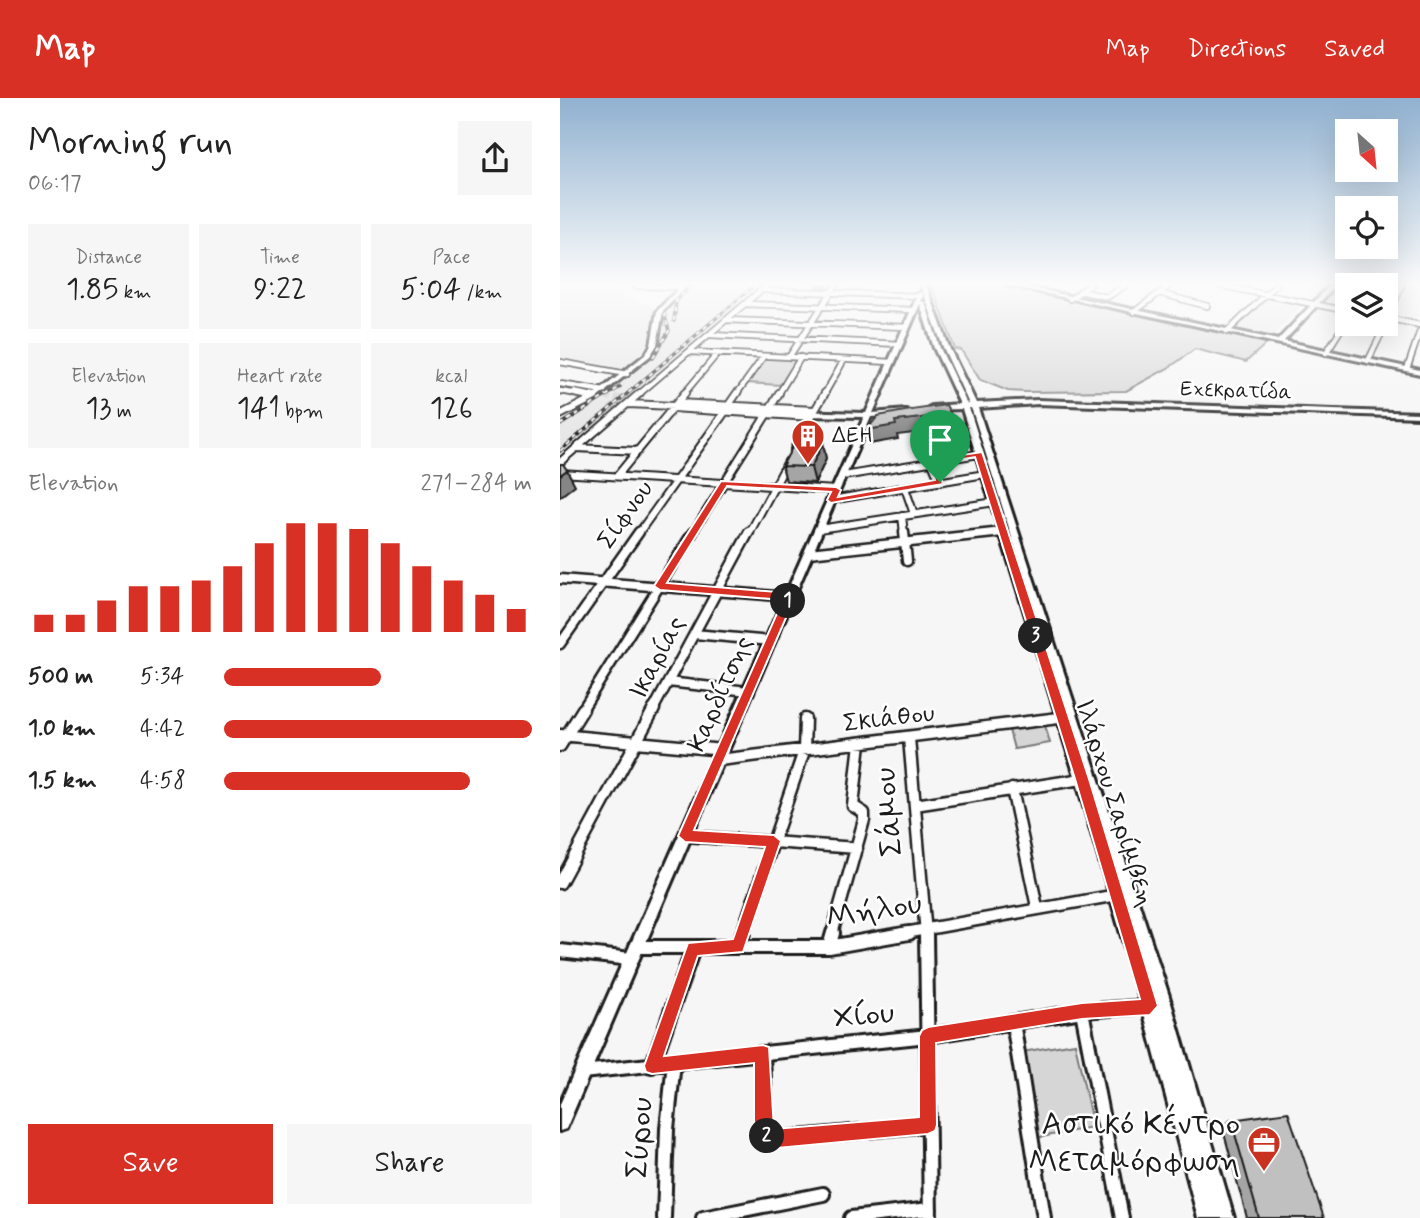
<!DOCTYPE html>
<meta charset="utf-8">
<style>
:root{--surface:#fff;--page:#f6f6f6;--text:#222;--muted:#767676;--accent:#d93025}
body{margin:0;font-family:Mynerve,sans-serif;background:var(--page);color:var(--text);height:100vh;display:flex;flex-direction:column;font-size:26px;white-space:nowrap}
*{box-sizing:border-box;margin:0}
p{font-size:23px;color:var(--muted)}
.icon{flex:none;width:38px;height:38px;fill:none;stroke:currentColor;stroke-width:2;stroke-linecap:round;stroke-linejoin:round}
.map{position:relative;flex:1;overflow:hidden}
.side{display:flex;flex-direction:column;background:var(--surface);width:560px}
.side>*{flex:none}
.needle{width:46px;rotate:153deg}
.tools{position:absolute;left:775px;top:21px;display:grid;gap:14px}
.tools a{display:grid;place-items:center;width:63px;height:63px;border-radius:0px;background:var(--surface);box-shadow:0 7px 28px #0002;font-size:35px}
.pin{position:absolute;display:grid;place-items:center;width:60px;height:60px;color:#fff;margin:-72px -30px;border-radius:50% 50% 50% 0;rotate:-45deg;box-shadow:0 0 7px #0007}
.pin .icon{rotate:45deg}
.km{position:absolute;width:35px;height:35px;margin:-18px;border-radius:50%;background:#222;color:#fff;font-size:19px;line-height:35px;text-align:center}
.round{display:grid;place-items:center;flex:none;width:74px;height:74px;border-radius:0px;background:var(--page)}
.headline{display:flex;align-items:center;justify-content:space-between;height:119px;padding:0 28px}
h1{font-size:38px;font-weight:600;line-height:52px}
.metrics{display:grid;grid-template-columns:repeat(3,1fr);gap:10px;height:119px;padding:7px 28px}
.metrics div{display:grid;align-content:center;border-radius:0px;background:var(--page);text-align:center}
.metrics b{font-size:30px;font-weight:600}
.metrics small{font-size:19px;font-weight:400}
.metrics p{font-size:19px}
.chart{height:196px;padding:14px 28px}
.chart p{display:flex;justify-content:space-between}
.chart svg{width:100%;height:126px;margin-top:7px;stroke:var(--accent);stroke-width:6}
.button{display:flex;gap:14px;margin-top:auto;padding:14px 28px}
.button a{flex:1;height:80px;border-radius:0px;background:var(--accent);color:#fff;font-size:28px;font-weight:600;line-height:80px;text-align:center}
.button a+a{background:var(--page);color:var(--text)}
ul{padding:0 28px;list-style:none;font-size:23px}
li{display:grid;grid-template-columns:112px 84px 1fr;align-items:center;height:52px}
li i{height:18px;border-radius:9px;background:var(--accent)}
header{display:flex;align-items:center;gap:42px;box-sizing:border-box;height:98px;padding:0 35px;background:var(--accent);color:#fff}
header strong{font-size:33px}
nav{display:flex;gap:38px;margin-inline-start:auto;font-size:24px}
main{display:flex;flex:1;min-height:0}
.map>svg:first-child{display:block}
</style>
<header>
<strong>Map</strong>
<nav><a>Map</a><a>Directions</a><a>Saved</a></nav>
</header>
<main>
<section class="side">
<div class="headline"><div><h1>Morning run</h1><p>06:17</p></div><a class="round"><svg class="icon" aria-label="share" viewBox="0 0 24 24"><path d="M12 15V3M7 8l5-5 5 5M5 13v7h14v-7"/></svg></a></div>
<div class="metrics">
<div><p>Distance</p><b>1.85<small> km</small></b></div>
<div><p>Time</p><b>9:22</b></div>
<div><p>Pace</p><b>5:04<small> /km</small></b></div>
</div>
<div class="metrics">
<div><p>Elevation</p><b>13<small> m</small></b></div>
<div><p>Heart rate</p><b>141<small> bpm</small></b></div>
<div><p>kcal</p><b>126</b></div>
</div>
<div class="chart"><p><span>Elevation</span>271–284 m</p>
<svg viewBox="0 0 160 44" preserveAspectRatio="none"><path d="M5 44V38M15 44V38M25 44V33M35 44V28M45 44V28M55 44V26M65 44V21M75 44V13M85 44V6M95 44V6M105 44V8M115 44V13M125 44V21M135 44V26M145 44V31M155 44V36"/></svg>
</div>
<ul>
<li><b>500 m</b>5:34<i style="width:51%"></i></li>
<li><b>1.0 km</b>4:42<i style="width:100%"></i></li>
<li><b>1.5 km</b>4:58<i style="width:80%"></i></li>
</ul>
<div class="button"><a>Save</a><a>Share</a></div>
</section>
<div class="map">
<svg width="860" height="1120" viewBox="0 0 860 1120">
<rect width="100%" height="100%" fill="#f6f6f6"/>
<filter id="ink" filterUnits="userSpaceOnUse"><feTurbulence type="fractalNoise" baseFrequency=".0143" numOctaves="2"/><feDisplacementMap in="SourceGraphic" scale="14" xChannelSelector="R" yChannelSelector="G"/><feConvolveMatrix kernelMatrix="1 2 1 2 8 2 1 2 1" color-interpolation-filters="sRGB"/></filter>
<g filter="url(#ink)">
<path fill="#e6e6e6" d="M0,187H32L99,211L83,259L58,272L0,263Z
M128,187H199L64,306L0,357V327L39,302L89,260L97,249L105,211Z
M707,198L743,206L709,241L671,233Z"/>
<path fill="#d6d6d6" stroke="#797979" stroke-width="2" d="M372,187H444L708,244L686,264L635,251L610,269L566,293L465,294L448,293L420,282L401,252L395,251Z
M207,259L239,261L222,287L187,285Z
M485,627L490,645L454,651L449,632Z
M515,945L533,1029L476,1040L462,954Z"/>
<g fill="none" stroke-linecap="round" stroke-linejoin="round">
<path stroke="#d5d5d5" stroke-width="6" stroke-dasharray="6 3.5" stroke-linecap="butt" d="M0,289L41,297"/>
<path stroke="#d5d5d5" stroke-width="8" stroke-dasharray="8 3.5" stroke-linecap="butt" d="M32,295L80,305"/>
<defs>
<path id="street-far4" d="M658,187L788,213
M75,188L123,189
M201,192L360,198
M520,193L547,199L566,187
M599,195L647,208
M510,201L530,187
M186,206L354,212
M574,214L610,187
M826,220L860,227
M167,222L347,229
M826,225L842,187
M667,234L716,187
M150,237L340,246
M130,254L332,264
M766,255L788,220
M229,259L276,187
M808,263L826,226
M0,264L67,276
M847,271L860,233
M0,286L44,293
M0,293L24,297
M78,297L207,187
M123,297L158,255
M176,297L204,258
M218,297L241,259
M264,297L284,262"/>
<path id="street-far3" d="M14,295L35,299
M117,305L255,312
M68,306L114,308
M168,308L177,295
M112,310L251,319
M210,310L219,295
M254,314L265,295
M0,317L35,299
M17,350L78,353
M234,351L252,317
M0,364L80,295
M372,364L380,384
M0,375L276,392
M57,378L125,295
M283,378L419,356
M345,390L354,416
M271,402L425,376
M342,418L344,436
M259,431L435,404
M78,436L165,314
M132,436L207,316
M189,436L228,363
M426,436L445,434"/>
<path id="street-far2" d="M344,434L347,463
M249,455L443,434
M0,481L230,499
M134,536L211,543
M0,546L79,434
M108,584L188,593
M22,612L133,434
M93,612L189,434"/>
<path id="street-far1" d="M0,637L163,652
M349,640L366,836
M0,648L23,611
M159,662L507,619
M452,691L477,809
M355,707L522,681
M125,738L297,750
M0,785L94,611
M182,836L244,653L245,621
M272,836L304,722V715L293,708L300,645
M339,836L557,797"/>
<path id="street" d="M366,835L370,1120
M76,849H269L349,835
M178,849L183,835
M269,849L273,835
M0,853L71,861
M522,913L562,1120
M453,924L484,1120
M203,955L206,1038L217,1041L368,1027
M92,968L133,851
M22,974L368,938L522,913L590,908
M104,1120L107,1031L114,964
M143,1120L263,1096
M291,1120L370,1111"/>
<path id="secondary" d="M122,187H128L103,213L97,247L90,258L37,300H33V298L86,256L91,247L97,213Z
M364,187L367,189L389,249L416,305L478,302L860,315V319L478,306L418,310L609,898L674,1120H638L582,908L516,681L402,311L372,312L368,310L372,308L400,306L374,250L360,206L313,315L346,312L350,314L346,316L311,319L6,1031L0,1033V1006L304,319L241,318L121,310L117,308L121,306L232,313L306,315L358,196L361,194L364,196L361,189ZM364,196L383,249L409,306H407L380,250L365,204L361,203ZM409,310H411L413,315L483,539Z
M447,187H458L718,242L770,187H776L724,243L860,272V276Z"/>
</defs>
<use href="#street-far4" stroke="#1c1c1c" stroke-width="8"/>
<use href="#street-far3" stroke="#1c1c1c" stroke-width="10"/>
<use href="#street-far2" stroke="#1c1c1c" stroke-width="13"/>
<use href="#street-far1" stroke="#1c1c1c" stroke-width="15"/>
<use href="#street" stroke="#1c1c1c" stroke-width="18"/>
<use href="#secondary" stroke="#1c1c1c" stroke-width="6"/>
<use href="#street-far4" stroke="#fff" stroke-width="4.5"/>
<use href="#street-far3" stroke="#fff" stroke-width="6"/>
<use href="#street-far2" stroke="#fff" stroke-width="8"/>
<use href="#street-far1" stroke="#fff" stroke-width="10"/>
<use href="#street" stroke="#fff" stroke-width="12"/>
<use href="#secondary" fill="#fff" fill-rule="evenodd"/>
<defs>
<path id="rail" d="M114,223L116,203L132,187
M93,259L109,233L104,215
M0,327L60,289
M0,353L195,187"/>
</defs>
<use href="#rail" stroke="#1c1c1c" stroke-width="3.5"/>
<use href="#rail" stroke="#fff" stroke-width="2" stroke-dasharray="4.5" stroke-linecap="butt"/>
</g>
<path fill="#a5a5a5" stroke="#1c1c1c" stroke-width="2" d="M256,187H268L266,190L256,189Z
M263,345L266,361L255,385L226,383L222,368Z
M671,1022L764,1120H687L662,1028Z"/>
<path fill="#868686" stroke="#1c1c1c" stroke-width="2" d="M369,319L370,333L337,337L338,341L309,346L307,332L335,323Z
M392,319V333L371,336L370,322Z
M263,345L266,361L255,385L251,369Z
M7,372L15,387L0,399V377Z"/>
<path fill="#c0c0c0" stroke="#1c1c1c" stroke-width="2" d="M386,307L392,319L370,322L369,319L335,323L336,327L307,332L318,318L345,313Z
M235,344L263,345L251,369L222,368Z
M0,366H3L7,372L0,377Z
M728,1014L764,1120H699L671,1022Z"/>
</g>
<linearGradient id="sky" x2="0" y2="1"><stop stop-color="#90b1d0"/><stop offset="0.54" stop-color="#fbfbfb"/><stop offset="1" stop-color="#fbfbfb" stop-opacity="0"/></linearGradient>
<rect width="860" height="344" fill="url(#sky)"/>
<path fill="#d93025" stroke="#fff" stroke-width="2" fill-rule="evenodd" d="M422,354L529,681L598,908L590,917L522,921L376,945L377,1027L375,1033L368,1036L217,1050L200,1044L194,1023V965L92,976L86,974L84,968L128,845L173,841L205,749L125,744L118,738L223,502L100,492L94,488L161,383L276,389L281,392L278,399L375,382L369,362ZM415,359L515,681L580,901L522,905L368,929L362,932L359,938V1019L214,1031L209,949L203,947L104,958L138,858L183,854L221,743L214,737L134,732L235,499L230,495L107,485L167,388L271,394L267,402L271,405L383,386L377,365Z"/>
<defs>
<symbol id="building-pin" viewBox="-11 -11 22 30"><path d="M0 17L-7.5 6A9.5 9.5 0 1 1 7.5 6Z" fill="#c8321e" stroke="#fff"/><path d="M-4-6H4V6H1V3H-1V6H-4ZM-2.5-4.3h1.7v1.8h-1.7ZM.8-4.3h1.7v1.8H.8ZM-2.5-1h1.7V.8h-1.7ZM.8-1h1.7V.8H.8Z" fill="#fff"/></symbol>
<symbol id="office-pin" viewBox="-11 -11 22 30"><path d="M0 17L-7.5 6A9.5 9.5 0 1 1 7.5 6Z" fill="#c8321e" stroke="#fff"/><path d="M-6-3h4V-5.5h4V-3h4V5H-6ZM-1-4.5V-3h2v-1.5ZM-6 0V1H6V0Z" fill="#fff"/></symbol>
</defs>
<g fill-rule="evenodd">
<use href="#building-pin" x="229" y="319" width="38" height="52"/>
<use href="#office-pin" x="685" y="1026" width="38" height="52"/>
</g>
<g text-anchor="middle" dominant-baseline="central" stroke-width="5" stroke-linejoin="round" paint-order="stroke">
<g font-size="21" fill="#1c1c1c" stroke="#fff">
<text transform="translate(676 293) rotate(2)">Εχεκρατίδα</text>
</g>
<g font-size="21" fill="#1c1c1c" stroke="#fff" text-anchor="start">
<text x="272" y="338">ΔΕΗ</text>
</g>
<g font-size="26" fill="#1c1c1c" stroke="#fff">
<text transform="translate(66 417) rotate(-55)">Σίφνου</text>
<text transform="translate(98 560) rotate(-62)">Ικαρίας</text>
<text transform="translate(161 596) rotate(-66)">Καρδίτσης</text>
<text transform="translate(329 621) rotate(-7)">Σκιάθου</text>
<text transform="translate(554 705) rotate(73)">Ιλάρχου Σαρίμβεη</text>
</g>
<g font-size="32" fill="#1c1c1c" stroke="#fff">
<text transform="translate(329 714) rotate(-95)">Σάμου</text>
<text transform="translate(314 813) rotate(-9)">Μήλου</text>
<text transform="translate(304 918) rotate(-6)">Χίου</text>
<text transform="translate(80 1040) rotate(-86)">Σύρου</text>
</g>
<g font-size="32" fill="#1c1c1c" stroke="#fff" text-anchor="end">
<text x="680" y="1027">Αστικό Κέντρο<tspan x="680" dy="37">Μεταμόρφωση</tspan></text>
</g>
</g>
</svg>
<div class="tools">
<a><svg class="needle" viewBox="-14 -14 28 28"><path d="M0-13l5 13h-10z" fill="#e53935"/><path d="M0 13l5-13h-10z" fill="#767676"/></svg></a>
<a><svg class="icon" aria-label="locate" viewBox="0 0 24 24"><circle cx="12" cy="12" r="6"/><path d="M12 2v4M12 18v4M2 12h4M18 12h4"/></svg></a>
<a><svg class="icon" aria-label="layers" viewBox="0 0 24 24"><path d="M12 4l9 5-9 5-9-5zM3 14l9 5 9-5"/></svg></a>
</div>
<div class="pin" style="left:380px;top:384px;background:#1e9e55"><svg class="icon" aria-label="arrive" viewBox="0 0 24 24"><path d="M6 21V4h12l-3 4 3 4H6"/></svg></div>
<b class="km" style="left:228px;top:503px">1</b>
<b class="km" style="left:207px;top:1038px">2</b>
<b class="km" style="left:476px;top:538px">3</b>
</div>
</main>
